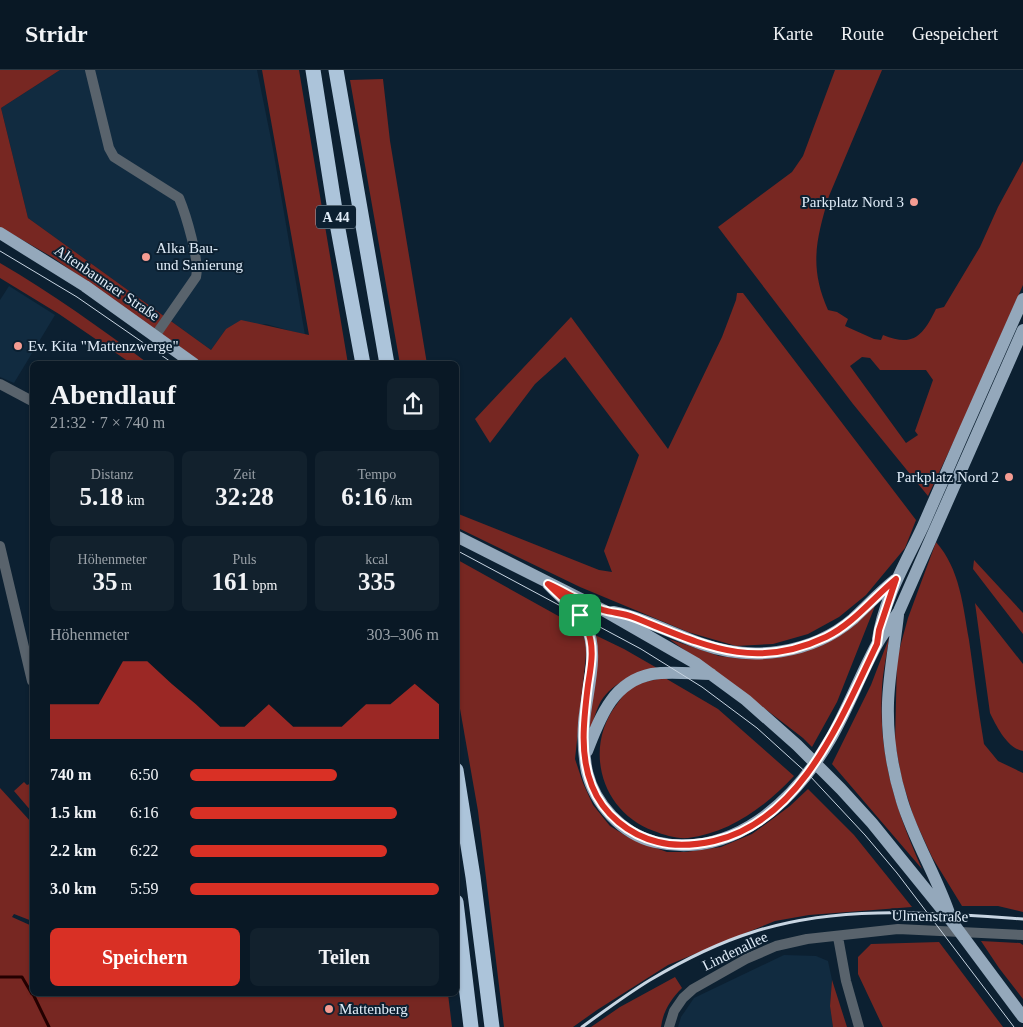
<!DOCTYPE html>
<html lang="de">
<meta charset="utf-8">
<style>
:root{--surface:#091825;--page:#12212d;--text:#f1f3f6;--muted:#99a0a7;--line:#293742;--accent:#d93025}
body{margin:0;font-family:"Times New Roman",serif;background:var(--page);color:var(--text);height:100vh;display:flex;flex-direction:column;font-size:19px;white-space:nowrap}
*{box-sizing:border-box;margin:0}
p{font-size:16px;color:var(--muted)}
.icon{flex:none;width:28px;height:28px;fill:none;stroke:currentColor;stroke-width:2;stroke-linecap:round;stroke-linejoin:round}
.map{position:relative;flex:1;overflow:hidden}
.drawer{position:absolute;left:30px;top:291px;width:429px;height:635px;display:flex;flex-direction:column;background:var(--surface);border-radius:8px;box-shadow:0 1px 4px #0004,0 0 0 1px var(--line)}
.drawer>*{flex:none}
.pin{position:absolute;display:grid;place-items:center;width:42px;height:42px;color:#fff;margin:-21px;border-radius:10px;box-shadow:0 2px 8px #0006}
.round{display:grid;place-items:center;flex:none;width:52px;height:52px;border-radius:8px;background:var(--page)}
.headline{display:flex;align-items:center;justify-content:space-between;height:85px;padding:0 20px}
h1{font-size:28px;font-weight:700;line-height:38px}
.stats{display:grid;grid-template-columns:repeat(3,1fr);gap:8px;height:85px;padding:5px 20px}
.stats div{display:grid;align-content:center;border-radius:8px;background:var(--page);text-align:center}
.stats b{font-size:25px;font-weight:700}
.stats small{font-size:14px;font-weight:400}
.stats p{font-size:14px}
.chart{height:140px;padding:10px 20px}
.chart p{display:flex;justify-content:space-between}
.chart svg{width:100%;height:90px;margin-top:5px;fill:var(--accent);opacity:.7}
.action{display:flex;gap:10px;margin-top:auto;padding:10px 20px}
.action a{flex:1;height:58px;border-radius:8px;background:var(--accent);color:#fff;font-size:20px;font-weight:700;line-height:58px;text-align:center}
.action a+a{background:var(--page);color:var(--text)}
ul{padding:0 20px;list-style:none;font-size:16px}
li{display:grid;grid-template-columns:80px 60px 1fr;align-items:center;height:38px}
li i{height:12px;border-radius:6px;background:var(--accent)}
header{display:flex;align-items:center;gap:30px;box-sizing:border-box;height:70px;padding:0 25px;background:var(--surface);border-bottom:1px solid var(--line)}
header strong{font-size:24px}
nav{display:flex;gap:28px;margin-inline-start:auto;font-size:18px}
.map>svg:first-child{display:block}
</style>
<header>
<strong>Stridr</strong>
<nav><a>Karte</a><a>Route</a><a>Gespeichert</a></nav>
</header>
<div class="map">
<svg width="1023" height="957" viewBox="0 0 1023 957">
<rect width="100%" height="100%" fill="#0c2031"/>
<path fill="#112b40" d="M60,0H257L273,79L305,265L266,254L226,259L211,280L28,148L1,38Z
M9,216L55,245L14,313L0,307V230Z
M784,885L816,886L828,891L832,910L830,936L833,957H678L681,947L694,928Z"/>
<path fill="#772722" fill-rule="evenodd" d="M0,0H60L1,38L28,148L211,280L226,259L241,250L309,265L262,0H299L348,294H204L52,187L0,157Z
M835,0H882L829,126C816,170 809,197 828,240L837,242L848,249L845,256L874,269L881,270L883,265C914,278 923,265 936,239L944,237L980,177L998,137L1023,91V215L960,358L928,426L853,334L718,157L792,102L803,86ZM862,287L870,288L880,300H926L933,310L915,361L918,365L906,373L850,296Z
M383,9L390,71L427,294H400L350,10Z
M0,193C52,223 100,258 149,294H132L59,244L0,208Z
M737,223H743L916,450L905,478L866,525L839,547L808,564L773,574L736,576L688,562L580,517L456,457V443L599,500L612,502L604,481L639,385L565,287L535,314L490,373L475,349L571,247L668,379L722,267L736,230Z
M936,472C960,499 963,536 969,570C974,604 978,639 984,674L998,691L1023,703V842L998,836H962L932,787L914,748L902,710L895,673L897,588L908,548Z
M456,489L580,558L587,576L575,689L583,713L593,735L610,756L631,769L667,782H686L721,777L752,764L790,736L808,719L854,765L912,837L809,845L775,851L668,895L597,940L573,957H504L478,741L456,616Z
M974,490L1023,543V564L973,499Z
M975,533L1023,594V681C1007,678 997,657 990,643Z
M875,536L837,632L812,677L803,668L742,621L669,569L719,586L744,589L776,588L799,582Z
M595,565L624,579L657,598C636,602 608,615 599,635C595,643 593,652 590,661V643Z
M889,568C887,584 883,601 882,617C878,685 895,738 922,799L832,694L871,615Z
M665,608L718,639L794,706C766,736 730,763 688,768C677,769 664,765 654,761C601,742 583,678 617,634C620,630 623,625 626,622C637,612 652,610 665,608Z
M24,712L27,715L32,713V742L14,721Z
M0,718L32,753V851L14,844L12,847L32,856V924H448L452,957H0Z
M981,871L1020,873L1023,875V929L999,898Z
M939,872L1003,957H883L858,904V887L871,874Z
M675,907L682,918C671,929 663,941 661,957H591L620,937Z
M832,910L847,957H833L830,936Z"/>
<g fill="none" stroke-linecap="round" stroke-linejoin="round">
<path stroke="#230000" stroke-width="3" d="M0,907H22L32,924
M33,924L49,957"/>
<path stroke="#59636c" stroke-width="10" d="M90,0L109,78L114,87L179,128C186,145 200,191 196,207L155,266
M0,314L32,331
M0,476L32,611
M838,867L846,911L859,957
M669,957L674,941L683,928L693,919L746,889L776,876L807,869L898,859L1023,865"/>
<path stroke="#94a8bb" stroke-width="12" d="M0,163L85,216L194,294
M456,466L603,540L697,594L746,630L797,675L841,719L872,753L953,853L1023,947
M548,514C561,528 576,538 586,556C600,582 586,624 584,653C583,668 584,687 587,702C595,734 622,764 655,772C733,790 795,731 831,668C848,638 860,606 876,576C882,564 892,553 899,541L1023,260
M613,542C644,548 673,564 702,574C752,592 812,584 853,549C867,536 880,522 895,510
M898,545C895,574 889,603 888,633C887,665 892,699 902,731C914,770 936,805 949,843
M878,569C884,528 906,493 923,456C956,380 989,305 1023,229
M587,681C600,648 612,612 652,604C671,601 692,604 711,604"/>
<path stroke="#acc4da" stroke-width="15" d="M313,0L338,159L363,294
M336,0L387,294
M456,700L473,807L492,957
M456,832L471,957"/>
<path stroke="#c8d5e2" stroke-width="1" d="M0,181L77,227L174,294
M456,480L641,579L702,617L757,658L809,705L865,765L897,803L1014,957"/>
<path stroke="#c8d5e2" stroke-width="3" d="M582,957C604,941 627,924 650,910C682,891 718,873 753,862C839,834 934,843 1023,849"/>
</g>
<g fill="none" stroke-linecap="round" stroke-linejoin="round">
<defs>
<path id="route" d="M896,509L879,560L877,574C842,646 802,751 714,771C696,775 677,777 658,772C629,765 603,744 592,716C579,684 584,648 588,615C591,596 595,577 587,559C579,539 562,529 548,514C566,522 584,534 603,540C613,543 623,543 633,547C702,574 752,602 826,567C853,554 873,528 896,509Z"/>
</defs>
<use href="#route" stroke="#fff" stroke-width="10"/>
<use href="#route" stroke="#d93025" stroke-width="6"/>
</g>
<g fill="#f59c92" stroke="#0c2031" stroke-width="2">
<circle cx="914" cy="132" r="5"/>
<circle cx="146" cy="187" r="5"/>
<circle cx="18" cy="276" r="5"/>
<circle cx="1009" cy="407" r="5"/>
<circle cx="329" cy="939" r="5"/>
</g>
<g text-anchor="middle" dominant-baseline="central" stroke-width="4" stroke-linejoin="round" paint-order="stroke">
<rect fill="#0c2031" stroke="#a1b0bd" stroke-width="1" x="316" y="135.5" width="40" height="23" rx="4"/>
<g font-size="14" font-weight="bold" fill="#e1edf9">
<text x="336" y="147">A 44</text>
</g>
<g font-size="15" fill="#e1edf9" stroke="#0c2031" text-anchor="start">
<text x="904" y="132" text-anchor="end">Parkplatz Nord 3</text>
<text x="156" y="178">Alka Bau-<tspan x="156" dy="17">und Sanierung</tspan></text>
<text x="28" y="276">Ev. Kita "Mattenzwerge"</text>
<text x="999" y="407" text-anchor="end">Parkplatz Nord 2</text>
<text x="339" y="939">Mattenberg</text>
</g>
<g font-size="15" fill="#e1edf9" stroke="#0c2031">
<text transform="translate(107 213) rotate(34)">Altenbaunaer Straße</text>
<text transform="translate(930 846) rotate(1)">Ulmenstraße</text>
<text transform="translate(735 881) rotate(-26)">Lindenallee</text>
</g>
</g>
</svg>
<div class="pin" style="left:580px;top:545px;background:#1e9e55"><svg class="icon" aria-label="arrive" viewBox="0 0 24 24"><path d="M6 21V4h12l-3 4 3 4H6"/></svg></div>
<section class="drawer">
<div class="headline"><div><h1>Abendlauf</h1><p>21:32 · 7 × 740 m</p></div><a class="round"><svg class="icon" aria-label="share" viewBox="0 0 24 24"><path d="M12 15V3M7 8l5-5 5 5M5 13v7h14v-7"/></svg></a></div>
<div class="stats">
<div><p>Distanz</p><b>5.18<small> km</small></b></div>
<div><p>Zeit</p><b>32:28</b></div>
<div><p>Tempo</p><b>6:16<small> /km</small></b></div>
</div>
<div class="stats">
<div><p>Höhenmeter</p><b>35<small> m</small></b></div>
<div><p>Puls</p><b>161<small> bpm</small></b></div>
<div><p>kcal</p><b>335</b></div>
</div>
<div class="chart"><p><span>Höhenmeter</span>303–306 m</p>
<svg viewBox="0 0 160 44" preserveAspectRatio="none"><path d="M0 44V27L10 27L20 27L30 6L40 6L50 17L60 27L70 38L80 38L90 27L100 38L110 38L120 38L130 27L140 27L150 17L160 27V44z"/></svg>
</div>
<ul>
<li><b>740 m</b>6:50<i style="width:59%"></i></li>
<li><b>1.5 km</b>6:16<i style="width:83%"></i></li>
<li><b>2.2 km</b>6:22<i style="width:79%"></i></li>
<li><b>3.0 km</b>5:59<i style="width:100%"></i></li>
</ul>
<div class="action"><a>Speichern</a><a>Teilen</a></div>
</section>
</div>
